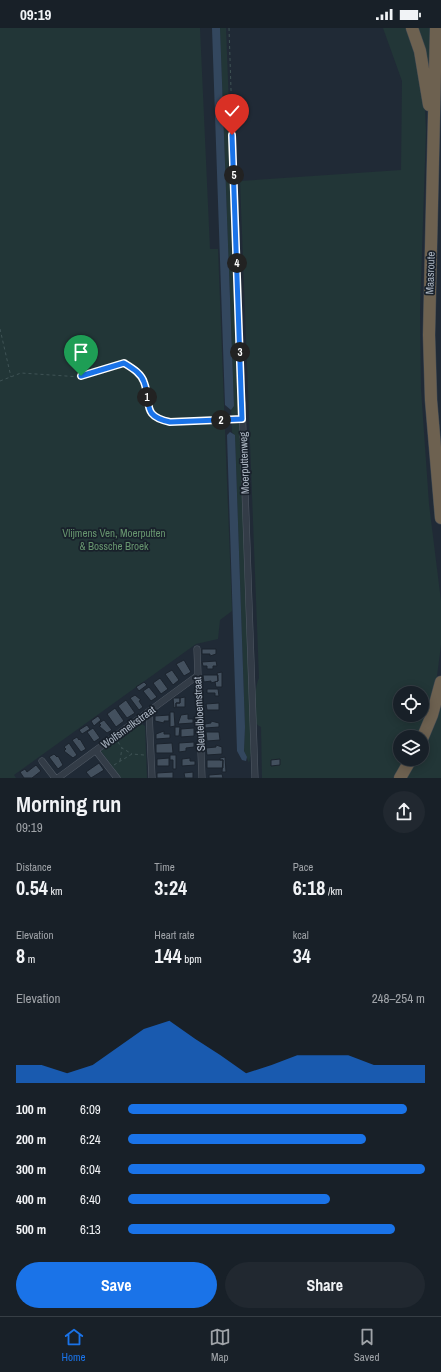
<!DOCTYPE html>
<meta charset="utf-8">
<style>
:root{--surface:#182028;--page:#212830;--text:#f1f3f6;--muted:#9fa3a8;--line:#363e45;--accent:#1a73e8}
body{margin:0;font-family:"Archivo Narrow",sans-serif;background:var(--page);color:var(--text);height:100vh;display:flex;flex-direction:column;font-size:15px;white-space:nowrap}
*{box-sizing:border-box;margin:0}
p{font-size:13px;color:var(--muted)}
.icon{flex:none;width:22px;height:22px;fill:none;stroke:currentColor;stroke-width:2;stroke-linecap:round;stroke-linejoin:round}
.map{position:relative;height:750px;overflow:hidden}
.details{display:flex;flex-direction:column;background:var(--surface);flex:1}
.details>*{flex:none}
.fabs{position:absolute;left:393px;top:658px;display:grid;gap:8px}
.fabs a{display:grid;place-items:center;width:36px;height:36px;border-radius:50%;background:var(--surface);box-shadow:0 2px 10px #0003,0 0 0 1px var(--line);font-size:20px}
.pin{position:absolute;display:grid;place-items:center;width:34px;height:34px;color:#fff;margin:-41px -17px;border-radius:50% 50% 50% 0;rotate:-45deg;box-shadow:0 0 4px #0007}
.pin .icon{rotate:45deg}
.km{position:absolute;width:20px;height:20px;margin:-10px;border-radius:50%;background:#222;color:#fff;font-size:11px;line-height:20px;text-align:center}
.round{display:grid;place-items:center;flex:none;width:42px;height:42px;border-radius:21px;background:var(--page)}
.head{display:flex;align-items:center;justify-content:space-between;height:68px;padding:0 16px}
h1{font-size:22px;font-weight:800;line-height:30px}
.figures{display:grid;grid-template-columns:repeat(3,1fr);gap:6px;height:68px;padding:4px 16px}
.figures div{display:grid;align-content:center}
.figures b{font-size:20px;font-weight:800}
.figures small{font-size:11px;font-weight:400}
.figures p{font-size:11px}
.chart{height:112px;padding:8px 16px}
.chart p{display:flex;justify-content:space-between}
.chart svg{width:100%;height:72px;margin-top:4px;fill:var(--accent);opacity:.7}
.cta{display:flex;gap:8px;margin-top:auto;padding:8px 16px}
.cta a{flex:1;height:46px;border-radius:24px;background:var(--accent);color:#fff;font-size:16px;font-weight:800;line-height:46px;text-align:center}
.cta a+a{background:var(--page);color:var(--text)}
ul{padding:0 16px;list-style:none;font-size:13px}
li{display:grid;grid-template-columns:64px 48px 1fr;align-items:center;height:30px}
li i{height:10px;border-radius:5px;background:var(--accent)}
.status{display:flex;justify-content:space-between;align-items:center;height:28px;padding:0 20px;background:var(--surface);direction:ltr}
.status svg{height:11px;fill:currentColor}
.tabs{display:flex;justify-content:space-around;align-items:center;height:56px;border-top:1px solid var(--line);background:var(--surface);font-size:11px;color:var(--muted)}
.tabs a{display:grid;justify-items:center;gap:2px}
.tabs .active{color:var(--accent)}
.map>svg:first-child{display:block}
</style>
<div class="status"><b>09:19</b><svg viewBox="0 0 49 12"><path d="M0 12V9h3v3zM5 12V6h3v6zM10 12V3h3v9zM15 12V0h3v12zM26 1h20v11H26zM47 4h2v5h-2z"/></svg></div>
<div class="map">
<svg width="441" height="750" viewBox="0 0 441 750">
<rect width="100%" height="100%" fill="#202a36"/>
<path fill="#223637" fill-rule="evenodd" d="M0,0H200L210,221H218L232,583L220,592L218,611L196,616L14,747L16,750H0Z
M220,0H226L246,519L251,725L249,735L244,723L245,699L235,408L232,404L231,382L234,378Z
M383,0H407L414,20L424,61L426,103L420,284L421,361L429,476L441,573V617L436,656L432,674L418,709H400V731H405L393,750H262L261,699C259,698 257,697 256,695C253,687 255,657 259,650L240,153L401,142L402,53ZM400,665H422V687H400Z
M414,0H431L430,55Z
M441,663V750H402L414,731H422V716Z
M140,695L145,698L147,750H121L101,723Z"/>
<path fill="#33475e" d="M212,0H220L234,378L231,382L225,377Z
M230,404L235,407L245,699L244,723L247,729L246,733L242,732L237,723L227,407Z"/>
<path fill="#43505e" stroke="#1b232d" d="M202,621H216V626L210,628V626H202Z
M184,632L191,644L184,648L176,636Z
M216,633L217,638H213V641H207V638H203L202,634Z
M172,642L179,652L173,657L165,646Z
M222,644V659H216L215,654L218,653L217,645Z
M203,647H218V653L211,655V653L204,654Z
M160,650L168,661L161,666L153,655Z
M144,654L147,657L139,663L136,659Z
M149,659L157,669L151,673L143,663Z
M207,661H218L219,668H215V665H207Z
M135,667L141,672L139,673L143,679L139,682L130,670Z
M185,669V679H176V675H180V670Z
M173,670H180V675H176V679L174,680Z
M126,672L135,685L127,690L118,678Z
M219,675V682H207L206,676Z
M115,680L124,693L116,699L107,686Z
M170,684H174L175,698L170,699Z
M188,686V691H193V695L178,696L181,687Z
M169,687V693H164V695L155,693V688Z
M98,688L101,692L94,698L91,693Z
M104,692L112,702L107,705L99,698L101,697L99,695Z
M211,693L219,695V699L205,700V696L211,695Z
M87,697L90,701L82,706L79,702Z
M175,699H180L179,708H175Z
M93,700L100,710L94,714L87,704Z
M194,700V708L181,709V701Z
M164,703V706H170V710L156,711V706Z
M206,704H219L220,712L207,713Z
M77,709L79,712L80,711L86,721L81,724L72,712Z
M194,714V719L186,720V723L179,724V715Z
M69,715L77,727L73,730L64,723L66,721L64,719Z
M172,715L173,725H156V716Z
M216,717L222,719V726L207,727L206,720L216,719Z
M54,726L57,729L58,728L63,737L58,741L49,729Z
M170,727H176V741H173V732H170Z
M225,729L226,744H222L223,732H220V730Z
M169,730V738H157V731Z
M182,731L190,730V733H195V737L182,738Z
M280,731V737L271,738V732Z
M207,732H223V740H207Z
M99,735L104,742L91,750L86,744Z
M36,737L41,743L32,750H24L20,744L25,741L27,744Z
M173,744V750H157V745Z
M193,744V750H185L184,745Z
M222,746L223,750H209V747Z"/>
<g fill="none" stroke-linecap="round" stroke-linejoin="round">
<defs>
<path id="street" d="M242,375L255,750
M197,621L202,750
M149,684L152,750
M96,723L117,750
M42,733L55,750
M58,750L197,648"/>
<path id="highway" d="M412,0L420,23L429,77
M436,0L429,307L431,372L441,490
M422,711L432,687L441,654
M400,750L411,731"/>
</defs>
<use href="#street" stroke="#515a65" stroke-width="7"/>
<use href="#highway" stroke="#3e4751" stroke-width="13"/>
<path stroke="#3f5355" stroke-width="1" stroke-dasharray="3 3" stroke-linecap="butt" d="M229,0L241,369
M0,301L11,349
M0,353L21,345L81,349L124,335C153,355 140,357 150,384C157,401 220,392 236,392
M118,714L122,720L132,726
M120,733L122,720
M114,737L132,726L144,727"/>
<use href="#street" stroke="#333c47" stroke-width="6"/>
<use href="#highway" stroke="#6d6150" stroke-width="12"/>
</g>
<g fill="none" stroke-linecap="round" stroke-linejoin="round">
<defs>
<path id="route" d="M81,348L124,335C132,340 141,345 144,354C152,376 141,388 170,394L242,391L232,107"/>
</defs>
<use href="#route" stroke="#fff" stroke-width="8"/>
<use href="#route" stroke="#1a73e8" stroke-width="5"/>
</g>
<g text-anchor="middle" dominant-baseline="central" stroke-width="3.5" stroke-linejoin="round" paint-order="stroke">
<g font-size="11" fill="#adb7c4" stroke="#19212b">
<text transform="translate(430 245) rotate(-88)">Maasroute</text>
<text transform="translate(244 435) rotate(-92)">Moerputtenweg</text>
<text transform="translate(199 686) rotate(-93)">Sleutelbloemstraat</text>
<text transform="translate(128 699) rotate(-36)">Wolfsmelkstraat</text>
</g>
<g font-size="11" fill="#66946e" stroke="#19212b">
<text x="114" y="505">Vlijmens Ven, Moerputten<tspan x="114" dy="13">&amp; Bossche Broek</tspan></text>
</g>
</g>
</svg>
<div class="fabs">
<a><svg class="icon" aria-label="locate" viewBox="0 0 24 24"><circle cx="12" cy="12" r="6"/><path d="M12 2v4M12 18v4M2 12h4M18 12h4"/></svg></a>
<a><svg class="icon" aria-label="layers" viewBox="0 0 24 24"><path d="M12 4l9 5-9 5-9-5zM3 14l9 5 9-5"/></svg></a>
</div>
<div class="pin" style="left:81px;top:348px;background:#1e9e55"><svg class="icon" aria-label="arrive" viewBox="0 0 24 24"><path d="M6 21V4h12l-3 4 3 4H6"/></svg></div>
<div class="pin" style="left:232px;top:107px;background:#d93025"><svg class="icon" aria-label="check" viewBox="0 0 24 24"><path d="M5 12l5 5 9-10"/></svg></div>
<b class="km" style="left:147px;top:369px">1</b>
<b class="km" style="left:221px;top:392px">2</b>
<b class="km" style="left:240px;top:324px">3</b>
<b class="km" style="left:237px;top:235px">4</b>
<b class="km" style="left:234px;top:147px">5</b>
</div>
<section class="details">
<div class="head"><div><h1>Morning run</h1><p>09:19</p></div><a class="round"><svg class="icon" aria-label="share" viewBox="0 0 24 24"><path d="M12 15V3M7 8l5-5 5 5M5 13v7h14v-7"/></svg></a></div>
<div class="figures">
<div><p>Distance</p><b>0.54<small> km</small></b></div>
<div><p>Time</p><b>3:24</b></div>
<div><p>Pace</p><b>6:18<small> /km</small></b></div>
</div>
<div class="figures">
<div><p>Elevation</p><b>8<small> m</small></b></div>
<div><p>Heart rate</p><b>144<small> bpm</small></b></div>
<div><p>kcal</p><b>34</b></div>
</div>
<div class="chart"><p><span>Elevation</span>248–254 m</p>
<svg viewBox="0 0 160 44" preserveAspectRatio="none"><path d="M0 44V33L10 33L20 38L30 33L40 22L50 11L60 6L70 17L80 27L90 38L100 33L110 27L120 27L130 27L140 33L150 33L160 33V44z"/></svg>
</div>
<ul>
<li><b>100 m</b>6:09<i style="width:94%"></i></li>
<li><b>200 m</b>6:24<i style="width:80%"></i></li>
<li><b>300 m</b>6:04<i style="width:100%"></i></li>
<li><b>400 m</b>6:40<i style="width:68%"></i></li>
<li><b>500 m</b>6:13<i style="width:90%"></i></li>
</ul>
<div class="cta"><a>Save</a><a>Share</a></div>
</section>
<nav class="tabs">
<a class="active"><svg class="icon" aria-label="home" viewBox="0 0 24 24"><path d="M3 11l9-7 9 7M6 9v11h12V9"/></svg>Home</a>
<a><svg class="icon" aria-label="map" viewBox="0 0 24 24"><path d="M3 6l6-2 6 2 6-2v14l-6 2-6-2-6 2zM9 4v14M15 6v14"/></svg>Map</a>
<a><svg class="icon" aria-label="saved" viewBox="0 0 24 24"><path d="M7 4h10v16l-5-4-5 4z"/></svg>Saved</a>
</nav>
